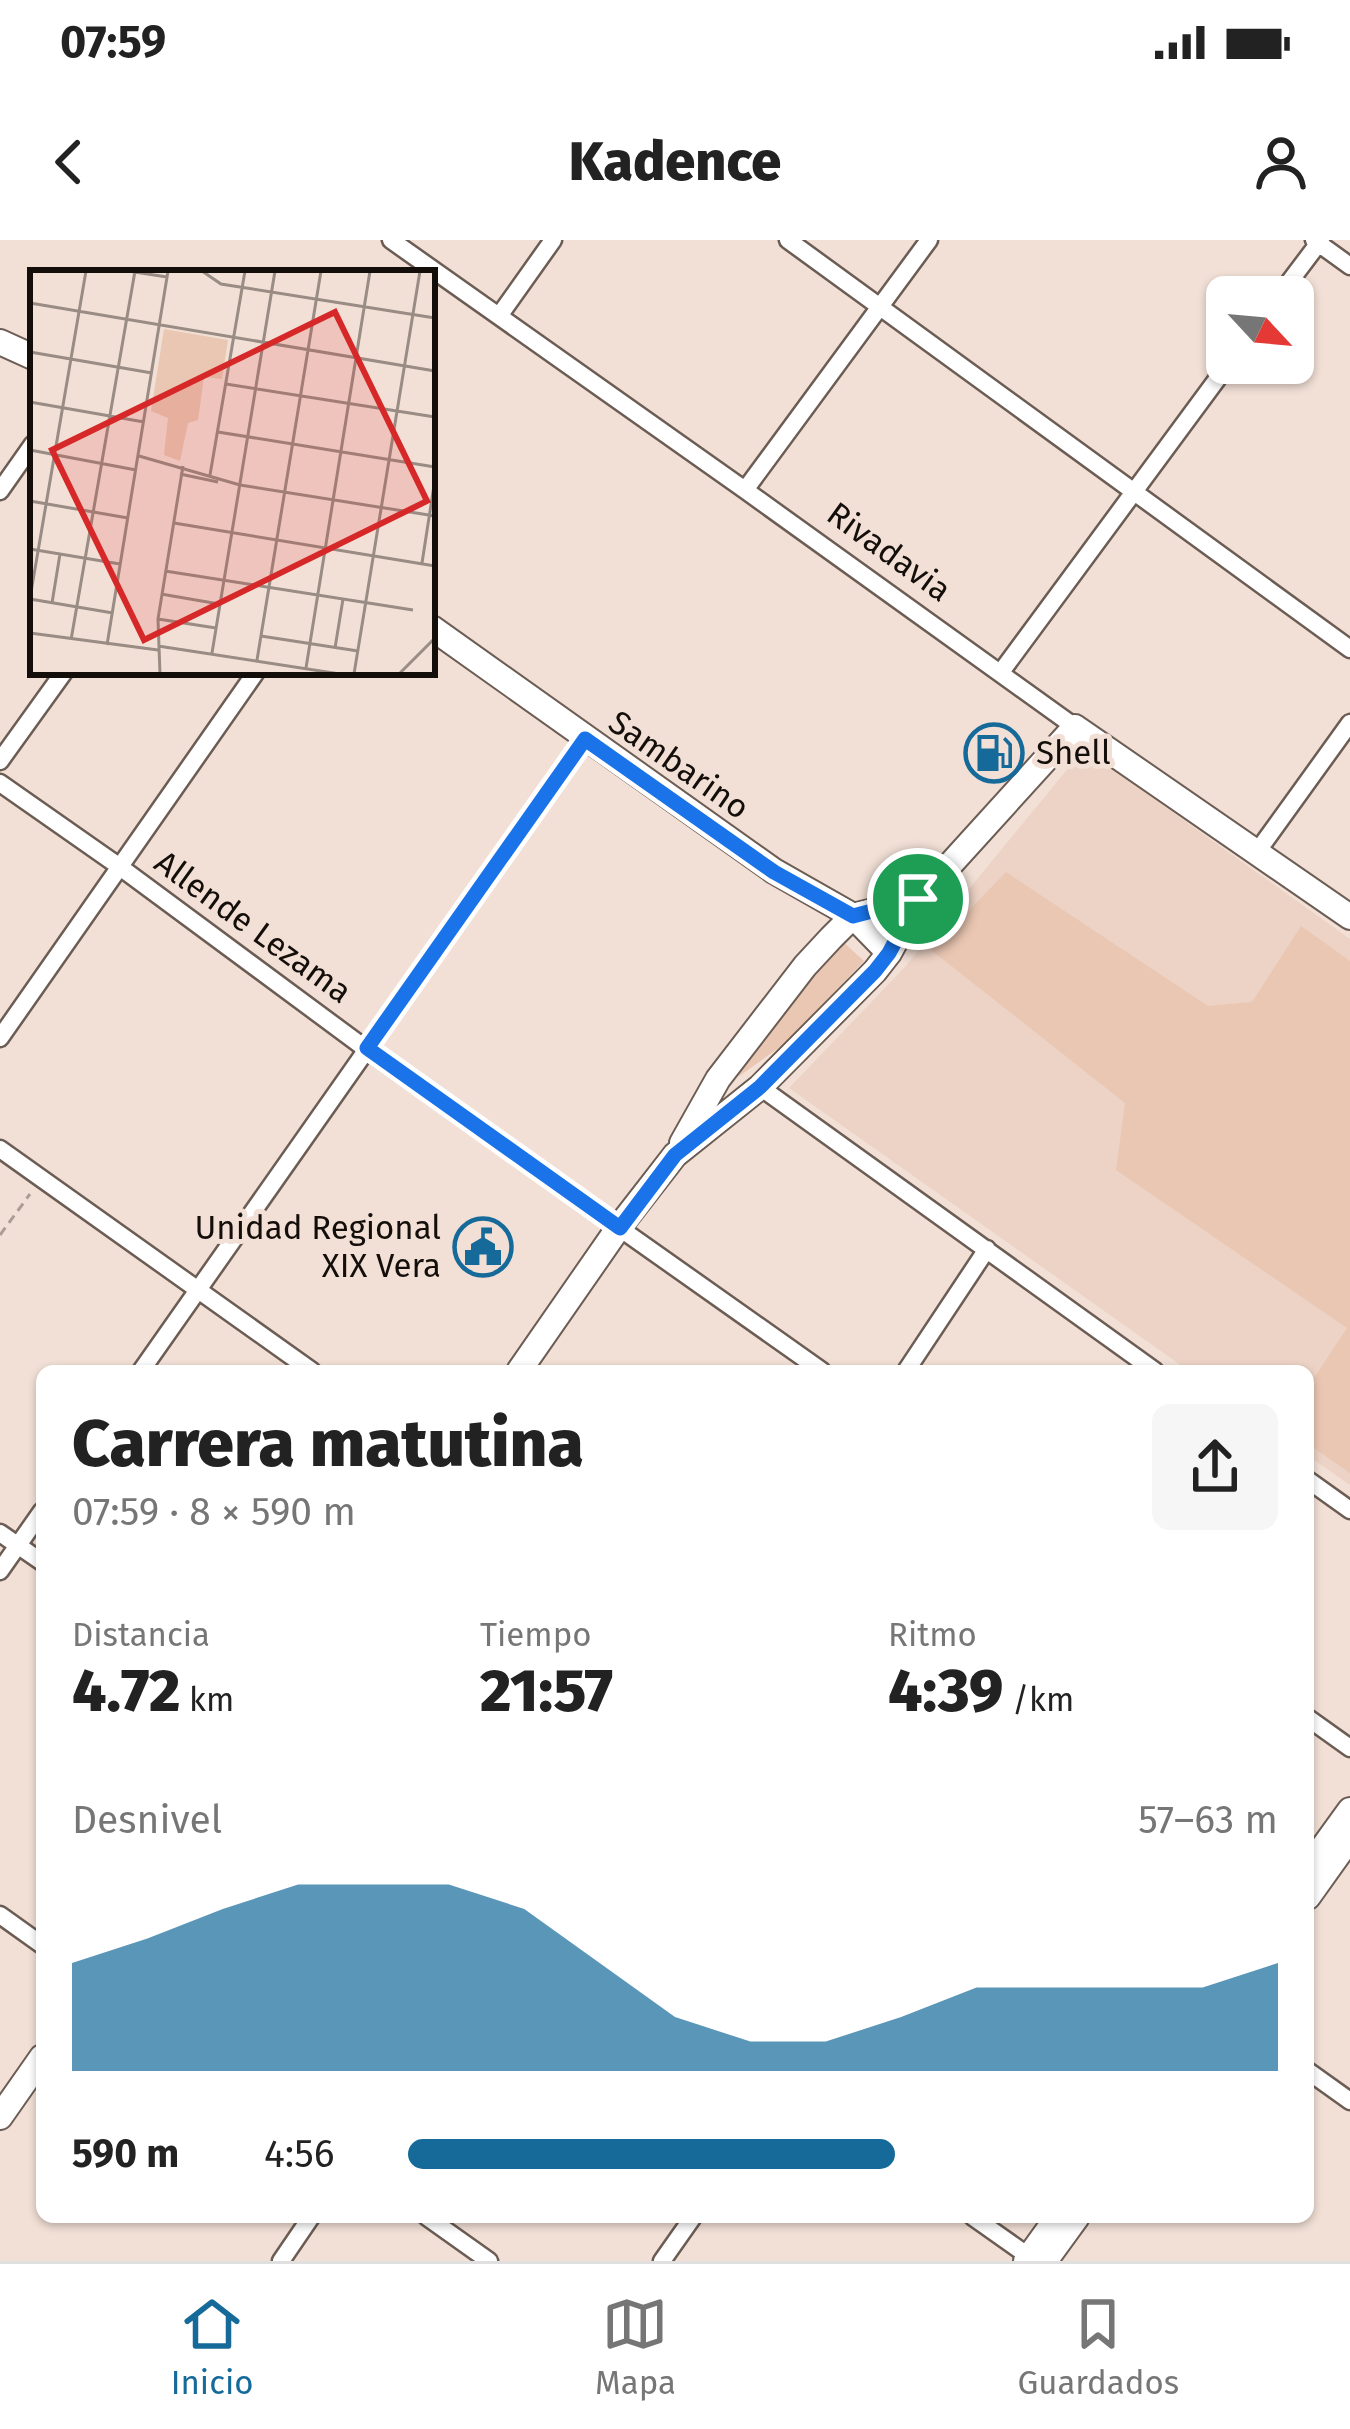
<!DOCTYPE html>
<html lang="es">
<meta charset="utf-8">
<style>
:root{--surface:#fff;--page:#f6f6f6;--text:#222;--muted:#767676;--line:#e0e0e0;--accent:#156a9a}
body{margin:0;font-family:"Fira Sans",sans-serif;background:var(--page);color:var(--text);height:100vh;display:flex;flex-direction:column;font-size:45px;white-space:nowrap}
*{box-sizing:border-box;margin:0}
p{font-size:39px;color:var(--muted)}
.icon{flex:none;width:66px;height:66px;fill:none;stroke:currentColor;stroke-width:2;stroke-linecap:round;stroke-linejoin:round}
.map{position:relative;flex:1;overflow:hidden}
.side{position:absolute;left:36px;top:1125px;width:1278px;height:858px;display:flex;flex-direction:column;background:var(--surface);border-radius:18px;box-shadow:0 3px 9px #0004}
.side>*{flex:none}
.needle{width:78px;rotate:116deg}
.tools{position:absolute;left:1206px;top:36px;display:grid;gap:24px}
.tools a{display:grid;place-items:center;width:108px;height:108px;border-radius:18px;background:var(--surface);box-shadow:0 3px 9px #0004;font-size:60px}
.pin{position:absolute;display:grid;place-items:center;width:102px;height:102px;color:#fff;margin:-51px;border:6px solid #fff;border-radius:50%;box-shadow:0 3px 12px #0007}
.round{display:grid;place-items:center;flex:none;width:126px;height:126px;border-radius:18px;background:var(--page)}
.overview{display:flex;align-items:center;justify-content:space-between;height:204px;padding:0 36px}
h1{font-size:66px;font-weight:800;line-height:90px}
.stats{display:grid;grid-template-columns:repeat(3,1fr);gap:18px;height:204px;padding:12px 36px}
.stats div{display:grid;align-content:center}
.stats b{font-size:60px;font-weight:800}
.stats small{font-size:33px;font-weight:400}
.stats p{font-size:33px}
.chart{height:336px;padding:24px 36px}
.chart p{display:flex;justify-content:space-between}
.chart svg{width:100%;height:216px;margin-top:12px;fill:var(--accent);opacity:.7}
ul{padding:0 36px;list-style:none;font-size:39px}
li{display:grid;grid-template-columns:192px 144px 1fr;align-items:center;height:90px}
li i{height:30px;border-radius:15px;background:var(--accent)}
.status{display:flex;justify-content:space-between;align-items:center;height:84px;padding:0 60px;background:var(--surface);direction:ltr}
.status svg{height:33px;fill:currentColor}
header{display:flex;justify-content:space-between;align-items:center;height:156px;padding:0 36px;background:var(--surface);font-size:54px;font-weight:800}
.tabs{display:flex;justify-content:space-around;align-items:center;height:168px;border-top:3px solid var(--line);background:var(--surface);font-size:33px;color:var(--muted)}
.tabs a{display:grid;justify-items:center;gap:6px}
.tabs .active{color:var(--accent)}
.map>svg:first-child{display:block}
</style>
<div class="status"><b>07:59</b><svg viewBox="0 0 49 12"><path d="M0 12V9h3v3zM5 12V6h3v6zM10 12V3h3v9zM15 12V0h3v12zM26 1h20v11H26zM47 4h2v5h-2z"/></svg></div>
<header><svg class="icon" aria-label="back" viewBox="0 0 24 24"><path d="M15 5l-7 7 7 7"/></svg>Kadence<svg class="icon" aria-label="person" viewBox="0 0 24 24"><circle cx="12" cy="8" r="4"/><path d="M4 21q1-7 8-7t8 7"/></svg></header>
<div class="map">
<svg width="1350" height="2021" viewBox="0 0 1350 2021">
<rect width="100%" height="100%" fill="#f2e0d6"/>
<path fill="#edd3c5" d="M1084,509L1350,699V1245L1308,1216V1131H1189L789,848L904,728Z"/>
<path fill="#eac7b3" d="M1006,632L1208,766L1252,762L1301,686L1350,721V1233L1308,1204V1147L1347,1088L1116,930L1125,863L931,710Z
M840,699L864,721L787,802L738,837L756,799Z"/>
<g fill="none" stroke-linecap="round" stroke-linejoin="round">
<defs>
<path id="street" d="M391,0L745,250L1075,487
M788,0L1350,409
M1314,0L1350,26
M1278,57L1321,0
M499,76L553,0
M745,250L929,0
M0,251L33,204
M1001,432L1229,123
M0,521L64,432
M0,543L120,627L366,809L822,1131
M1257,612L1350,483
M0,798L256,432
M760,847L1155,1131
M0,909L312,1131
M141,1131L585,499
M906,1131L987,1009
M1308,1240L1350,1270
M0,1293L42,1322
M0,1331L42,1271
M1308,1478L1350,1508
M0,1675L42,1705
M1308,1831L1350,1861
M427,1977L489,2021
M973,1977L1034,2020
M281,2021L311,1977
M662,2021L693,1977"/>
<path id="secondary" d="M0,102L33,117
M432,388L774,631L853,676L889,713
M682,903L718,839L805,726L831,698L853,676L918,660
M519,1131L619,987L675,915L760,847L875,731L889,713L918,660L1075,487L1350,677
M1308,1628L1350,1570
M1308,1657L1350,1598
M0,1877L42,1817
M1026,2021L1049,1989
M1045,2021L1077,1977"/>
</defs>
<use href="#street" stroke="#6c5d54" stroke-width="21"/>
<use href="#secondary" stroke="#6c5d54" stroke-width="28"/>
<path stroke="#ab9d95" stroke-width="3" stroke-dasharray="9 6" stroke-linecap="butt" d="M0,995L30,954"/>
<use href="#street" stroke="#fff" stroke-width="16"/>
<use href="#secondary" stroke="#fff" stroke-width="24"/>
</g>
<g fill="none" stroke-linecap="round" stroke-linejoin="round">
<defs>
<path id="route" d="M585,499L774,632L853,676L918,659L889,713L875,731L760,847L675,915L620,988L367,808Z"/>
</defs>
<use href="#route" stroke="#fff" stroke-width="24"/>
<use href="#route" stroke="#1a73e8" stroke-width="15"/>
</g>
<defs>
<symbol id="fuel-ring" viewBox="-11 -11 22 22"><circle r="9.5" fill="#f2e0d6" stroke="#156a9a" stroke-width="1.5"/><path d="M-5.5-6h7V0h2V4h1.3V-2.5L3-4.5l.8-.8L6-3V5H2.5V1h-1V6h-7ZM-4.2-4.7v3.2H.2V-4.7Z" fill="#156a9a"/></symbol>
<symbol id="civic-ring" viewBox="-11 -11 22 22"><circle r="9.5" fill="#f2e0d6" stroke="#156a9a" stroke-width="1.5"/><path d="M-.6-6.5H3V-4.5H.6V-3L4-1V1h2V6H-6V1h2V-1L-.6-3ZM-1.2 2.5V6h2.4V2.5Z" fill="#156a9a"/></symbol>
</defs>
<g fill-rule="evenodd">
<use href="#fuel-ring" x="961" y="480" width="66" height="66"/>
<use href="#civic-ring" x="450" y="974" width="66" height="66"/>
</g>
<g text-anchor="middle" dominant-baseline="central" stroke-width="10" stroke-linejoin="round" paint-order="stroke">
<g font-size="33" fill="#140e0a" stroke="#f2e0d6">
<text transform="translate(889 312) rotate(36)">Rivadavia</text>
<text transform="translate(679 525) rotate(35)">Sambarino</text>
<text transform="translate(253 687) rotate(36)">Allende Lezama</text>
</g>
<g font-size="33" fill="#140e0a" stroke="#f2e0d6" text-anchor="start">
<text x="1036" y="513">Shell</text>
<text x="441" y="988" text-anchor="end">Unidad Regional<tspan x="441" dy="38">XIX Vera</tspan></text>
</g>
</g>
<g transform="translate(30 30)">
<rect width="405" height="405" fill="#f2e0d6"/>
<path d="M134,59L198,70L192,109L174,107L168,150L158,153L150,191L134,185L138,148L121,141Z" fill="#eac7b3"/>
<path fill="none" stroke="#998c84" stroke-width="3" d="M98,1L137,7M172,1L191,14L405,48M0,33L405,101M0,82L122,103M196,114L405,147M0,132L114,152M188,162L405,197M0,180L106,200M109,186L210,215L405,246M150,204L188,212M180,205L215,1M0,231L98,248M144,253L405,296M0,279L90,294M392,293L405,209M135,301L383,340M131,324L189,334M0,328L56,1M0,329L83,343M22,333L30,284M128,349L186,358M0,363L128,380M231,366L328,381M41,370L105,1M77,375L138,1M128,376L310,404M305,378L313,329M182,383L245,1M227,390L291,1M276,398L340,1M130,404L128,349L153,196M324,404L390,1M369,404L405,368"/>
<path fill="#d62828" fill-opacity="0.15" stroke="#d62828" stroke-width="6" d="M305,42L397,231L114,370L22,180Z"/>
<rect width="405" height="405" fill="none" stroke="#140e0a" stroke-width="6"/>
</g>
</svg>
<div class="tools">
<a><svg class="needle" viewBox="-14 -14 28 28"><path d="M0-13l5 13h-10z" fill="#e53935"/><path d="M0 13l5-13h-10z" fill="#767676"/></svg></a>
</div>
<div class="pin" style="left:918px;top:659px;background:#1e9e55"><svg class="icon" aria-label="arrive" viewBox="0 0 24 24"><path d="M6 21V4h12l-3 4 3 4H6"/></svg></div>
<section class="side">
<div class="overview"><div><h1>Carrera matutina</h1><p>07:59 · 8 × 590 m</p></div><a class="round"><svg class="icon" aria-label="share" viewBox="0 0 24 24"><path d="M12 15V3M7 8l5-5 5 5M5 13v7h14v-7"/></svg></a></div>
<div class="stats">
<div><p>Distancia</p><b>4.72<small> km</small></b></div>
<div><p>Tiempo</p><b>21:57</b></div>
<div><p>Ritmo</p><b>4:39<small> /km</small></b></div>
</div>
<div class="chart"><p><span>Desnivel</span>57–63 m</p>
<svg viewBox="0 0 160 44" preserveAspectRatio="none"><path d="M0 44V22L10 17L20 11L30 6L40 6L50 6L60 11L70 22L80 33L90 38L100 38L110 33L120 27L130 27L140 27L150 27L160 22V44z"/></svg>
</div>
<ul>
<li><b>590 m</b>4:56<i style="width:56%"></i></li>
</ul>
</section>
</div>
<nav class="tabs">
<a class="active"><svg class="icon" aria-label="home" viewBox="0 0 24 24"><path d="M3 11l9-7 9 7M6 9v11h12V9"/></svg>Inicio</a>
<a><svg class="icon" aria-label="map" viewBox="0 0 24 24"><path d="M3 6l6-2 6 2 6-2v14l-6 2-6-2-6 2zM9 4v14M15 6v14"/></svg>Mapa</a>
<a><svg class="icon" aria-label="saved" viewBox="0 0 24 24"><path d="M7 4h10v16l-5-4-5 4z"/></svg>Guardados</a>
</nav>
